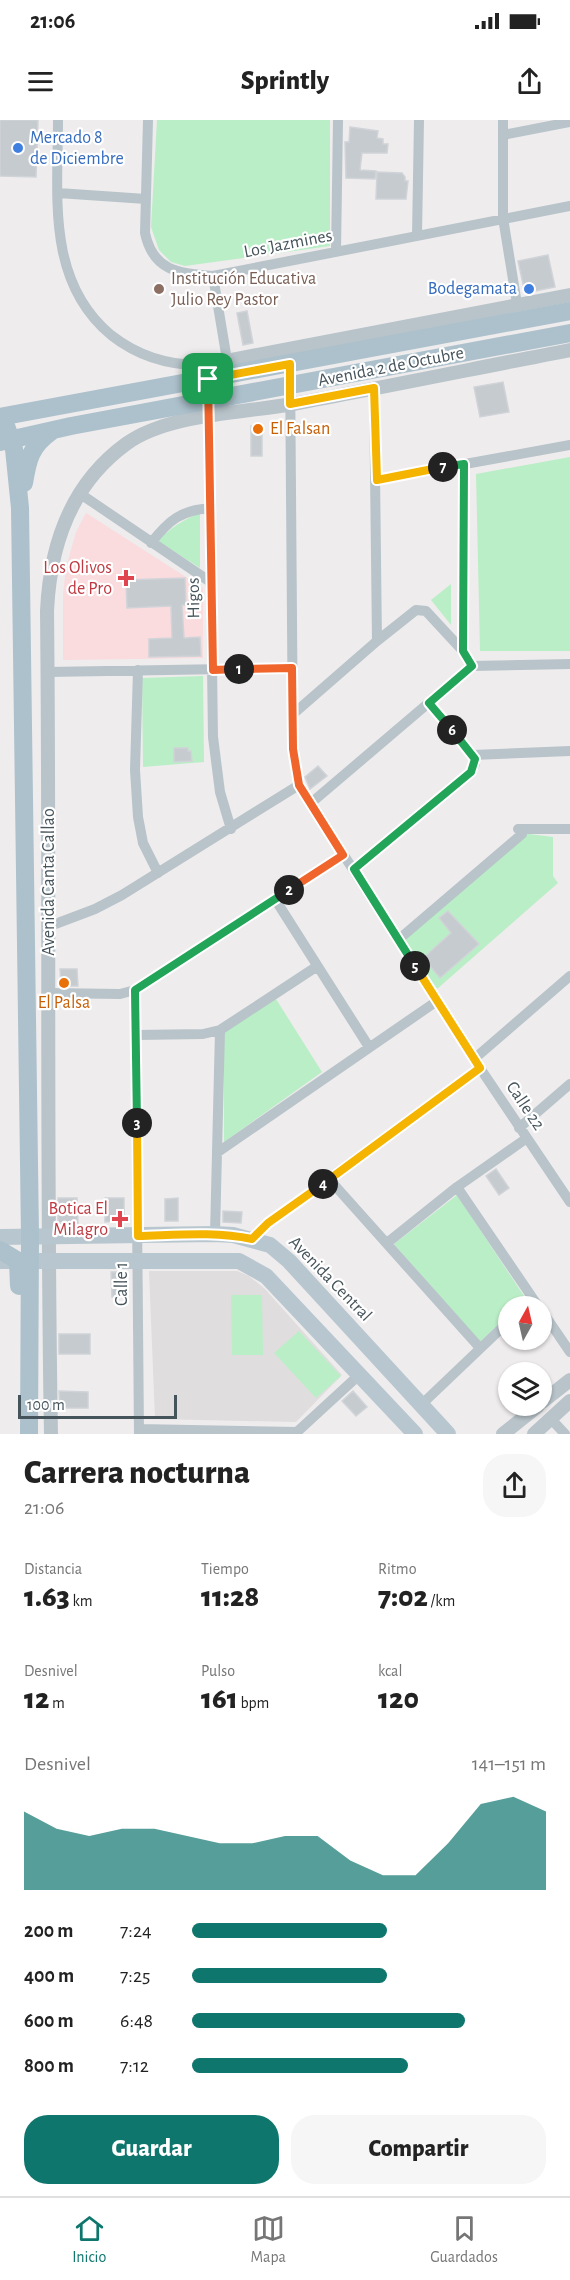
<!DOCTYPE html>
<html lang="es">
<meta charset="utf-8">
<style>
:root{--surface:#fff;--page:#f6f6f6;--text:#222;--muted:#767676;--line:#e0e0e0;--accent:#0f766e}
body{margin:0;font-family:"Alegreya Sans",sans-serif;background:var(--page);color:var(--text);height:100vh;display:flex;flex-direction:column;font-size:22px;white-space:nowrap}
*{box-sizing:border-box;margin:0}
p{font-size:20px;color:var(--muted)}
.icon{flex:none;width:33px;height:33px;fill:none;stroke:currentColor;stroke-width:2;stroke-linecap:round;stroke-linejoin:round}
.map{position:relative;height:1314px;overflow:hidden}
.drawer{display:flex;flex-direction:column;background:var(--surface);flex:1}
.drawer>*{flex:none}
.needle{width:39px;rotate:8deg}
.tools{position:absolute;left:498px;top:1176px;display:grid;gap:12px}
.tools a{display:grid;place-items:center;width:54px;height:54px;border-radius:50%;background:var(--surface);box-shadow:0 2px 4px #0004;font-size:30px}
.scale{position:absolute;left:18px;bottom:15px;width:159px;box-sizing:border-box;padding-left:6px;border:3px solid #45535a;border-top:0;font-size:16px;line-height:21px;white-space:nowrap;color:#45535a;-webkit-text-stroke:4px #fff;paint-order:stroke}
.pin{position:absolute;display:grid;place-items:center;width:51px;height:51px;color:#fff;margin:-26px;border-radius:12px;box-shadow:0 3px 9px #0006}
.km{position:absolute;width:30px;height:30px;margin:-15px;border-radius:50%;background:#222;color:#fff;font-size:16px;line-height:30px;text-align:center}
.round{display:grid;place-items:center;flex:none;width:63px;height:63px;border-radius:24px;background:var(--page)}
.summary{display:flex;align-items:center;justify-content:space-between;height:102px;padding:0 24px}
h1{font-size:33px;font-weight:800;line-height:45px}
.figures{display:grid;grid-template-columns:repeat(3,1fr);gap:9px;height:102px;padding:6px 24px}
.figures div{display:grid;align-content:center}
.figures b{font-size:30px;font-weight:800}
.figures small{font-size:16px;font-weight:400}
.figures p{font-size:16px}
.chart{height:168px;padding:12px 24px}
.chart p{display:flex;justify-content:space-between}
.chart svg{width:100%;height:108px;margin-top:6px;fill:var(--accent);opacity:.7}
.action{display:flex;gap:12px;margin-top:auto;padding:12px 24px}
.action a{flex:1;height:69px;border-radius:24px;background:var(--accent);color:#fff;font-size:24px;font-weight:800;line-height:69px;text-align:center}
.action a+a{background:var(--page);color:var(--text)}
ul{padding:0 24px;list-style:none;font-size:20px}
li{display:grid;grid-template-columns:96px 72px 1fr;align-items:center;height:45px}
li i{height:15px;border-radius:8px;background:var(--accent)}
.status{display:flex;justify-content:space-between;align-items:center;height:42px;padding:0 30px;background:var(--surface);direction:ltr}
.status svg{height:16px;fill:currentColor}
header{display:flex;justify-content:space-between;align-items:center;height:78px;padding:0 24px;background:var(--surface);font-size:27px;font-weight:800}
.dock{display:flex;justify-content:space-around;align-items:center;height:84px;border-top:2px solid var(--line);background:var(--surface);font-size:16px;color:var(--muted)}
.dock a{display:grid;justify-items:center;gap:3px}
.dock .active{color:var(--accent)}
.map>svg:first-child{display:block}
</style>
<div class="status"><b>21:06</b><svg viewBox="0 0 49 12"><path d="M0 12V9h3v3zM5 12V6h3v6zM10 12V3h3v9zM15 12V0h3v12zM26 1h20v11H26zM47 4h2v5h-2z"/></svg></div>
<header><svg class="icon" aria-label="menu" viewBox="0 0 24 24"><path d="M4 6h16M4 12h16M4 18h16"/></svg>Sprintly<svg class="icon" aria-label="share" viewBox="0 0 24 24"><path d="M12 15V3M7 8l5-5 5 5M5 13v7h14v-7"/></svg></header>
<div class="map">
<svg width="570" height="1314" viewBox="0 0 570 1314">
<rect width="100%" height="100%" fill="#efeced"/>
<path fill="#e0dddf" d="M149,1151H237L249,1156L265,1169L342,1255L296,1302L155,1299Z"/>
<path fill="#fadbde" d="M86,393L203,468V538L63,540V474L66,448L76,412Z"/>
<path fill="#baeec6" d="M157,0H330V126L185,146L171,142L159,130L151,107Z
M570,337V531H480L476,354Z
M200,393V448L158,421C170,408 183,400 200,393Z
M451,464V505L431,480Z
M203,556L204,642L143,647L142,558Z
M521,713L553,717V756L558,763L437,869L402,815Z
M276,879L322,952L224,1022V912Z
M457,1075L526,1179L518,1186H508V1195L480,1222L394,1124Z
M231,1175H262L263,1235H232Z
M299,1211L341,1256L316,1278L274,1233Z"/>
<path fill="#c6cbd0" stroke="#d0d4d8" stroke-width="1.5" d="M0,0H38L36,57L0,56Z
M350,7L378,11L377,18L383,19V24H388L387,33H362L360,50L376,51L375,59L346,58L345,22H349Z
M377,52L402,53L405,57V61H408L406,79H376Z
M548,135L555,167L525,173L518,141Z
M247,191L253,223L243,225L237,193Z
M503,262L509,292L480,297L474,267Z
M251,306H262V336H251Z
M185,458L186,485H182L184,518L200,517L201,536L149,537V519L172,518L171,486L127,488L126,460Z
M174,628H188V631H191L192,641L174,642Z
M318,646L327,656L310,669L305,657Z
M448,791L479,824L440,858L423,838L451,813L439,798Z
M60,849H77L78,866H63L61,863Z
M496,1049L509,1068L499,1075L486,1056Z
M58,1078H77L78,1103H58Z
M105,1078H124V1101L105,1102Z
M178,1078V1101H165V1079Z
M223,1091L242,1092L241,1103L223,1102Z
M111,1152H126L127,1176L112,1177Z
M59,1214H90V1234H59Z
M59,1271L88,1272V1288H60Z
M353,1271L367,1287L356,1296L342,1281Z"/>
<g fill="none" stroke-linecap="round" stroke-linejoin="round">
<path stroke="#b8c4ca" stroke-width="10" d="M58,0C58,76 46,161 111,215C139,237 170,246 205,245
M148,0L145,113C153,151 179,154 213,156L570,86
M503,0V98L517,184
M503,15L570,2
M58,73L146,79
M417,115L419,0
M336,131L338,0
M213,156L227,240
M290,244L293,629L299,665L480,948L570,1082
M208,259L213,617L220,672L231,709
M374,268L377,521
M377,360L570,325
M79,373L212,463
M151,423C169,400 181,390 211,388
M463,531V344
M472,546L570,544
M138,550L135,650L138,697L143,723L158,753
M48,552L292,548
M292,595L377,521L416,490L426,491L463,531L472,546
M473,635L570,631
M311,683L472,546
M518,709H570
M354,749L471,652L475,644L473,635L429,583
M275,779L369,927
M50,806L95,789L122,775L299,665
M398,820L522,714
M135,870L139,1314
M48,873L120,874L135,870L343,735
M137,915L203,914L220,910L316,847
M474,939L570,856
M519,1008L570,964
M218,1032L437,881
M329,1059L480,1228
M457,1067L538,1186
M215,1114L220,910
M252,1119L268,1103L480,948
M387,1123L457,1067L527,1018
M542,1191L570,1232
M421,1285L508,1202
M551,1299L565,1314
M139,1309L297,1312
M297,1312L359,1255"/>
<path stroke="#b8c4ca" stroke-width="14" d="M208,259L205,245L570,175
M542,1282L570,1260
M51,1314C46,1040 50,765 47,491C50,425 71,364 126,324C167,294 242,293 293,284C385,267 477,248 570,230
M503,1314L538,1286
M534,1314L570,1281"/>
<path stroke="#b8c7cf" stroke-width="16" d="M0,1117L215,1114L233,1115L270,1125L289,1141L448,1314
M0,1141H239L266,1156L415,1314"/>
<path stroke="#acc1cc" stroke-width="18" d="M0,297L570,191
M3,297L14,329L20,388L30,1116L29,1314
M0,322L71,306L570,213
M24,363C28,338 31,326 52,311
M0,1130L18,1141L19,1166"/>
</g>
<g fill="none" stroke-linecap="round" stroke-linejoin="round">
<defs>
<path id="split-1" d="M208,259L213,550L239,549"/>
<path id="split-2" d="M239,549L292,548L293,629L299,665L343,735L289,770"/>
<path id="split-3" d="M137,1003L135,870L289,770"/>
<path id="split-4" d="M137,1003L138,1116C176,1115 215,1111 252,1119L268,1103L323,1064"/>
<path id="split-5" d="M323,1064L480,948L415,846"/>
<path id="split-6" d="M415,846L354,749L471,652L475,639L452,610"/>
<path id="split-7" d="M443,347L464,344L463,531L472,546L429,583L452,610"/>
<path id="split-8" d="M208,259L290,244V284L374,268L377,360L443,347"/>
</defs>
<use href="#split-1" stroke="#fff" stroke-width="12"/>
<use href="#split-2" stroke="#fff" stroke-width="12"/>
<use href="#split-3" stroke="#fff" stroke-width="12"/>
<use href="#split-4" stroke="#fff" stroke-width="12"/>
<use href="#split-5" stroke="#fff" stroke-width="12"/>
<use href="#split-6" stroke="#fff" stroke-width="12"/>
<use href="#split-7" stroke="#fff" stroke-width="12"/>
<use href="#split-8" stroke="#fff" stroke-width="12"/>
<use href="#split-1" stroke="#f0652b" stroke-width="8"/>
<use href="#split-2" stroke="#f0652b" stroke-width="8"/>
<use href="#split-3" stroke="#22a559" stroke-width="8"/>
<use href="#split-4" stroke="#f5b400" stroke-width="8"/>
<use href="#split-5" stroke="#f5b400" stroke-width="8"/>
<use href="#split-6" stroke="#22a559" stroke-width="8"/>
<use href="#split-7" stroke="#22a559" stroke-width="8"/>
<use href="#split-8" stroke="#f5b400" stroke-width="8"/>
</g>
<g fill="#3f7fe0" stroke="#fff" stroke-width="2">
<circle cx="18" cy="28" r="6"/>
<circle cx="529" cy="169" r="6"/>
</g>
<circle fill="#8d6e63" stroke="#fff" stroke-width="2" cx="159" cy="169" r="6"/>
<g fill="#e8710a" stroke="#fff" stroke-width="2">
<circle cx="258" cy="309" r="6"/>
<circle cx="64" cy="863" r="6"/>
</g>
<g fill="#e0444e" stroke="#fff" stroke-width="2">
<path d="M123 449h6v6h6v6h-6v6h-6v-6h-6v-6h6z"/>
<path d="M117 1090h6v6h6v6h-6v6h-6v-6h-6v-6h6z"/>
</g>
<g text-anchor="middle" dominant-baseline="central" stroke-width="4.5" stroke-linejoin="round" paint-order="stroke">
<g font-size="18" fill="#366cbe" stroke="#fff" text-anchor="start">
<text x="30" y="18">Mercado 8<tspan x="30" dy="21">de Diciembre</tspan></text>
<text x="517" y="169" text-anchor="end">Bodegamata</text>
</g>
<g font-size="18" fill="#45535a" stroke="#fff">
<text transform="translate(288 124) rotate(-11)">Los Jazmines</text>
<text transform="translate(391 247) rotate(-11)">Avenida 2 de Octubre</text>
<text transform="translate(194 478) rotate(-91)">Higos</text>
<text transform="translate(49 762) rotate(-90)">Avenida Canta Callao</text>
<text transform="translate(525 986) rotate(56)">Calle 22</text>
<text transform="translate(330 1159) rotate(46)">Avenida Central</text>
<text transform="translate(122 1164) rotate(-90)">Calle 1</text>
</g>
<g font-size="18" fill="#785e54" stroke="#fff" text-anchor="start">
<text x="171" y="159">Institución Educativa<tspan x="171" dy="21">Julio Rey Pastor</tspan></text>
</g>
<g font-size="18" fill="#c56008" stroke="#fff" text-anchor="start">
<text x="270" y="309">El Falsan</text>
<text x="64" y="883" text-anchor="middle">El Palsa</text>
</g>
<g font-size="18" fill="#be3a42" stroke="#fff" text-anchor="end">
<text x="112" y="448">Los Olivos<tspan x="112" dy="21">de Pro</tspan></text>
<text x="108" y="1089">Botica El<tspan x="108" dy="21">Milagro</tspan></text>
</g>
</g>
</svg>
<div class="tools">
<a><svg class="needle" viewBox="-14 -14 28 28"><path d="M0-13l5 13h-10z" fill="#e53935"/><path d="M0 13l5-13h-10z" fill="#767676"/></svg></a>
<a><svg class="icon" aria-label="layers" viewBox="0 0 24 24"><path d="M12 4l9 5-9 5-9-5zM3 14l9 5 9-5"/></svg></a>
</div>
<div class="scale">100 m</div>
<div class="pin" style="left:208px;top:259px;background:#1e9e55"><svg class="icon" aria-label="arrive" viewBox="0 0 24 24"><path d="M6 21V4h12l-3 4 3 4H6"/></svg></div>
<b class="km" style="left:239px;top:549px">1</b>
<b class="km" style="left:289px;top:770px">2</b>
<b class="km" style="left:137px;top:1003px">3</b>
<b class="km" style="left:323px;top:1064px">4</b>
<b class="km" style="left:415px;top:846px">5</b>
<b class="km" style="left:452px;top:610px">6</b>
<b class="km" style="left:443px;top:347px">7</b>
</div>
<section class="drawer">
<div class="summary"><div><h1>Carrera nocturna</h1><p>21:06</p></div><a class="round"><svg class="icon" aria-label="share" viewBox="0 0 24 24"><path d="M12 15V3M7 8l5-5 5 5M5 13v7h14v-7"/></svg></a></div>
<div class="figures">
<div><p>Distancia</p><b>1.63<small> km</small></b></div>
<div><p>Tiempo</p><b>11:28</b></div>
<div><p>Ritmo</p><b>7:02<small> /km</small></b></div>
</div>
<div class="figures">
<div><p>Desnivel</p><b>12<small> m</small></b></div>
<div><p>Pulso</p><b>161<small> bpm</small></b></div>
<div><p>kcal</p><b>120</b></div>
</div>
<div class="chart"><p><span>Desnivel</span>141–151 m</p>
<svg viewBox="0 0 160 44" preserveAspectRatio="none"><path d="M0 44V12L10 19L20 22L30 19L40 19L50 22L60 25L70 25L80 22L90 22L100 32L110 38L120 38L130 25L140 9L150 6L160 12V44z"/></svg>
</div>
<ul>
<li><b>200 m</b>7:24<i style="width:55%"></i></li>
<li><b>400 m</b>7:25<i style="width:55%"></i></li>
<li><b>600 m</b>6:48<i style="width:77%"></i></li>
<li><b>800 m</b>7:12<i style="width:61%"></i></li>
</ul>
<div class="action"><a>Guardar</a><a>Compartir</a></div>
</section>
<nav class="dock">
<a class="active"><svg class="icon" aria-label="home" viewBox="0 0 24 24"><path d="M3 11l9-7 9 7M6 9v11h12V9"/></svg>Inicio</a>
<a><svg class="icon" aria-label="map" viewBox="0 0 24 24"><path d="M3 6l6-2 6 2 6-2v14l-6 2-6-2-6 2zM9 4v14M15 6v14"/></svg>Mapa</a>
<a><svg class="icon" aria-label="saved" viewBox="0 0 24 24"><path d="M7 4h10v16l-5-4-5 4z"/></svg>Guardados</a>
</nav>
